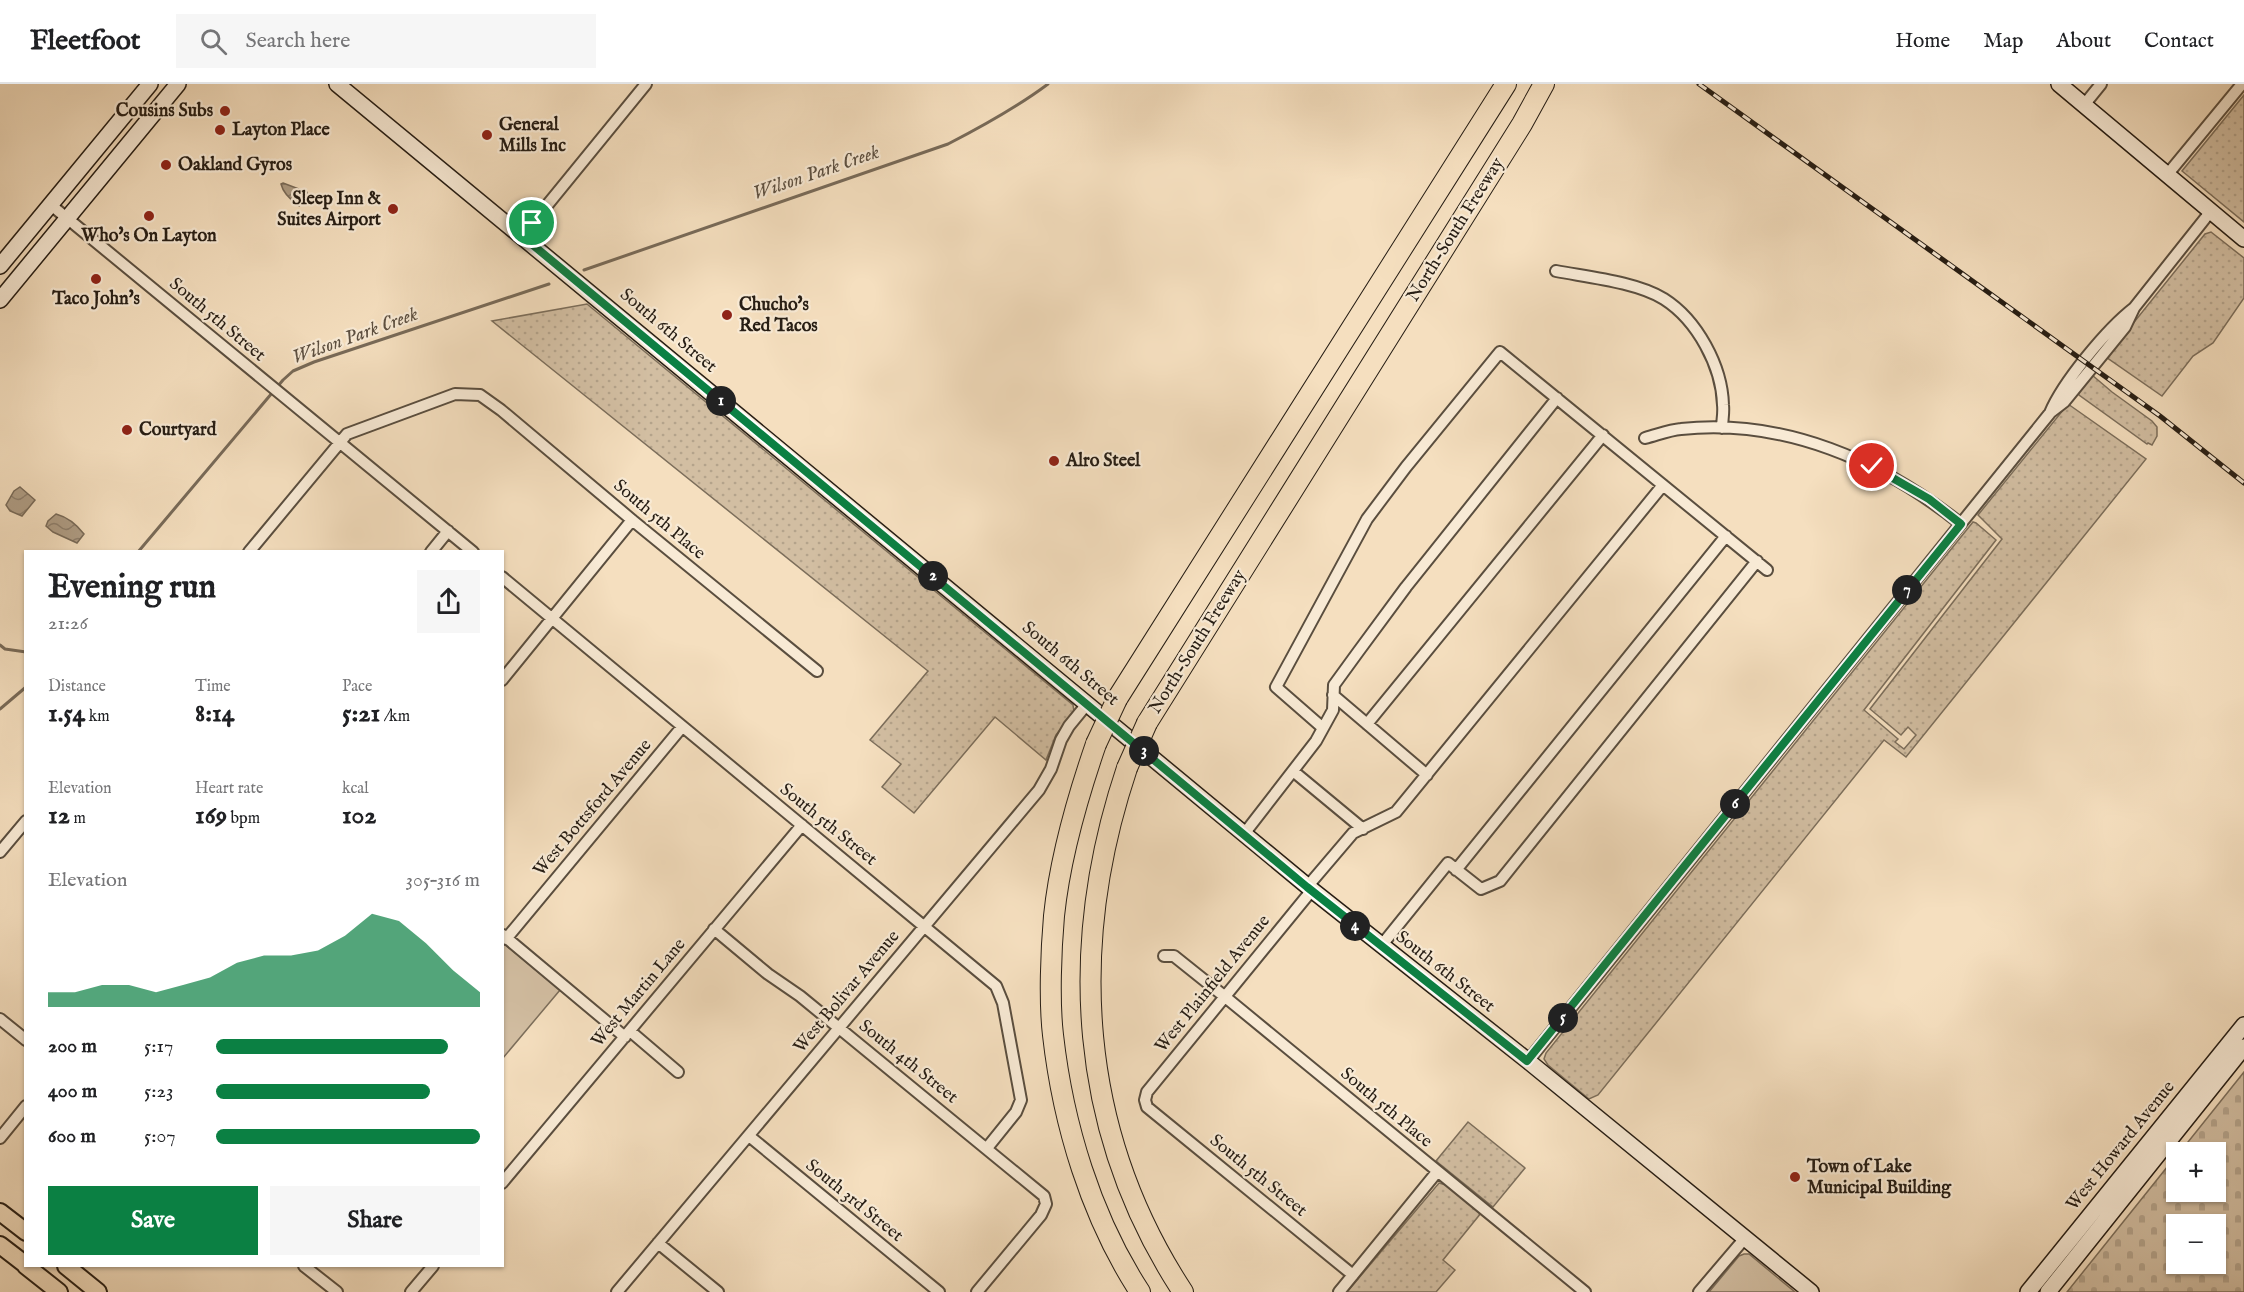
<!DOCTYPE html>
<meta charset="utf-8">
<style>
:root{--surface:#fff;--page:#f6f6f6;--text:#202124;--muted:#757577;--line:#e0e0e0;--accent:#0b8043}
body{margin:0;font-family:"IM FELL English",serif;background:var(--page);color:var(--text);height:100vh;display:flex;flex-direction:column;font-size:22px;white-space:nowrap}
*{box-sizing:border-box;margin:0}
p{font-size:20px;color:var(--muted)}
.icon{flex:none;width:33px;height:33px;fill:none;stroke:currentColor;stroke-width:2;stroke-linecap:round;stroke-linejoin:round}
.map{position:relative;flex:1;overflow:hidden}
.drawer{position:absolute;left:24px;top:466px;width:480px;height:717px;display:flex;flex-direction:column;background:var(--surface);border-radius:0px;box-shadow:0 2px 4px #0004}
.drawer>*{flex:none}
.fabs{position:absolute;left:2166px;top:1058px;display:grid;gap:12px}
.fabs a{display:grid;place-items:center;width:60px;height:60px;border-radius:0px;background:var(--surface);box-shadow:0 2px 4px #0004;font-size:30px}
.pin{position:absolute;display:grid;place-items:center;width:51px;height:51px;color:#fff;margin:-26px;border:3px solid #fff;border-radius:50%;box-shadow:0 2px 6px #0007}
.km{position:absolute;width:30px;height:30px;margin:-15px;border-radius:50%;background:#222;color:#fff;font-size:16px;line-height:30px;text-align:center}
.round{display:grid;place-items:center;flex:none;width:63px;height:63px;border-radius:0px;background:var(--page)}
.headline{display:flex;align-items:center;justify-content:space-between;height:102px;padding:0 24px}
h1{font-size:33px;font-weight:700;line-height:45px}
.figures{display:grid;grid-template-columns:repeat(3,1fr);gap:9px;height:102px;padding:6px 24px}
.figures div{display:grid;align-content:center}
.figures b{font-size:26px;font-weight:700}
.figures small{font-size:16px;font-weight:400}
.figures p{font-size:16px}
.chart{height:168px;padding:12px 24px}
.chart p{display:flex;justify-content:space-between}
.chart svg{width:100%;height:108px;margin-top:6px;fill:var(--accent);opacity:.7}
.button{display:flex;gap:12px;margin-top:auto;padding:12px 24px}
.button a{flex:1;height:69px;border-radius:0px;background:var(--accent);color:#fff;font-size:24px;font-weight:700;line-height:69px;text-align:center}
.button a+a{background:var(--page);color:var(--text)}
ul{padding:0 24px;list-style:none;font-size:20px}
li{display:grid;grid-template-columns:96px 72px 1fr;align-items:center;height:45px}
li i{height:15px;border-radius:8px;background:var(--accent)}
header{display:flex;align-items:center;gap:36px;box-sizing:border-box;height:84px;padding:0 30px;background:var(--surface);border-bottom:2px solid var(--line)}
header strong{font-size:28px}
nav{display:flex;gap:33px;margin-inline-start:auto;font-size:21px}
.search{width:420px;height:54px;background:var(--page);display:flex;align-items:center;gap:15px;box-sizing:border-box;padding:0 21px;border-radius:0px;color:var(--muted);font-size:22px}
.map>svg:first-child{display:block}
</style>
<header>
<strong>Fleetfoot</strong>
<div class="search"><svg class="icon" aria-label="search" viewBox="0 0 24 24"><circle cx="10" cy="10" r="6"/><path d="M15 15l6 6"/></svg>Search here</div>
<nav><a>Home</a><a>Map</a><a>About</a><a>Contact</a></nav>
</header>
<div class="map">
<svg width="2244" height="1208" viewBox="0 0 2244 1208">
<defs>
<pattern id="grass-dots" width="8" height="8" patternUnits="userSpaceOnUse" patternTransform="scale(1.5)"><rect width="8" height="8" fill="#d2bea2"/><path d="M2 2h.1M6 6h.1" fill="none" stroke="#b4a38b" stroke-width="1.8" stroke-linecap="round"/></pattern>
<pattern id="cemetery-stones" width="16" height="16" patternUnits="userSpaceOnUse" patternTransform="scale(1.5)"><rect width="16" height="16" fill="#d2bea2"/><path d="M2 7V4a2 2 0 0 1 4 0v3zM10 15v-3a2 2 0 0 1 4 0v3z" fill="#b4a38b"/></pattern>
<pattern id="water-waves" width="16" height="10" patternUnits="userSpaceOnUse" patternTransform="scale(1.5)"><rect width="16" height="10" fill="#af9d85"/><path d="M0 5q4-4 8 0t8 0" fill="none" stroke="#8e7f6c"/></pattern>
</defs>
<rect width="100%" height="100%" fill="#f5dfbf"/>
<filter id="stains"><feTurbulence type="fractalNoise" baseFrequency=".00333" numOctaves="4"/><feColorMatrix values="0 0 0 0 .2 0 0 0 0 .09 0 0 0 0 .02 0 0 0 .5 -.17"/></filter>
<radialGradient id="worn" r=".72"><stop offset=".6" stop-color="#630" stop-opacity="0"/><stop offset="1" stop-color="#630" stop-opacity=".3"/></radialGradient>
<path fill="url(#grass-dots)" stroke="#7c6e5b" stroke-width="1.5" d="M2244,11V138L2182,87Z
M2211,148L2244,174V214L2213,259L2193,272L2162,312L2106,273L2205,150Z
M587,220L1073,621L1074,628L1056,651L1046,676L995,633L914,729L882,703L901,680L870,656L928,587L492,237Z
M2092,291L2112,308L2152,337L2157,343V352L2152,361L2148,359L2147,360L2079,311L2078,308Z
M2068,320L2146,375L1906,673L1884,656L1598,1011L1589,1015L1548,981L1544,975L1546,969L1973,438L1976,439L1996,456L1864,626L1898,655L1895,658L1904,665L1916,651L1908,643L1901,651L1870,625L2002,455L1978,431Z
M1468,1038L1525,1084L1493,1123L1436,1077Z
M1439,1099L1446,1101L1481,1129L1443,1176L1455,1186L1436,1208H1347Z"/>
<path fill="url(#cemetery-stones)" stroke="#7c6e5b" stroke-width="1.5" fill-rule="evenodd" d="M2244,988V1208H2067L2176,1072V1107H2216V1068H2180ZM2176,1140H2216V1179H2176Z"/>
<path fill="#d2bea2" stroke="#7c6e5b" stroke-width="1.5" d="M503,859L560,906L503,974Z
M1744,1170H1749L1795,1208H1709L1739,1172Z"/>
<path fill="url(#water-waves)" stroke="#786a58" stroke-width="1.5" d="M283,99L307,108L308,113L299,122C292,117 283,109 281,100Z
M20,403L35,416L22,432L10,427L6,421L14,407Z
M56,430C67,433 77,441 84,450L77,459L53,448L46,442L48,437Z"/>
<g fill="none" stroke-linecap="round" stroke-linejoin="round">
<path stroke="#786a58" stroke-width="3" d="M584,186L948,60C983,42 1016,24 1048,0
M138,468L283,296L293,287L314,278L549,200
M0,561L5,565L26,568
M0,625L26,603"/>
<defs>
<path id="street" d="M2084,21L2101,0
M2167,91L2242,0
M51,121L473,468
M522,152L646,0
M1556,187C1587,193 1637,198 1664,215C1697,236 1722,282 1723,321C1724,329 1722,337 1722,344
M2051,328L2064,318L2125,243L2134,224L2211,127
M1645,354C1657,351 1669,346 1681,345C1784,334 1882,377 1961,440
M249,468L347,350L455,310L480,311L501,326L632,436L817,587
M431,468L448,447
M502,493L996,902L1003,919L1021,1016L1016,1028L987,1064
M502,596L632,436
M1333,611L1427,691
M1367,640L1603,351
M1323,644L1276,603L1367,435L1406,383L1500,268L1767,486
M1293,687L1363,745
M1244,750L1316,657L1333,626L1334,601L1358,568L1406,503L1557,314
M0,768L26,737
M1456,786L1726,452
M1307,803L1353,749L1396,728L1663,401
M1312,806L1147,1008L1145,1016L1147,1023L1353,1191
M714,845L768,890L800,912L1044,1112L1046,1120L1041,1131L977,1208
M503,851L625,953
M506,855L682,643
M1381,862L1448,779L1481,805L1500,797L1757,477
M1164,872H1174L1224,912L1585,1208
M0,935L26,956
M630,947L678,988
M1528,977L2050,329C2063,298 2107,245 2134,224
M749,1052L939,1208
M0,1054L26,1022
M502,1099L802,741
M658,1159L718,1208
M304,1182L337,1208
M411,1208L433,1182
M617,1208L1039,706L1051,685L1061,656L1069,642L1087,620
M1339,1208L1437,1088
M1699,1208L1745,1154"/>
<path id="secondary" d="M337,0L1312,806L1528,977L1811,1208
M2059,0L2244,155
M0,182L150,0
M0,216L178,0
M2028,1208L2244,941
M2048,1208L2244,963"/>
<path id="primary" d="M0,1128L26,1148
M0,1161L26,1181
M26,1182L59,1208
M66,1182L98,1208"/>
<path id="highway" d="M1117,615L1506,0
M1147,639L1522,40L1544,0
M1096,660C1077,715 1060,773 1054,832C1051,866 1049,917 1053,951C1063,1040 1091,1133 1140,1208
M1127,684C1067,863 1078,1048 1183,1208"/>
</defs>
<use href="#street" stroke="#5a4e3f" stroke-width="14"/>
<use href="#secondary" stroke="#261d14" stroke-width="18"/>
<use href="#primary" stroke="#261d14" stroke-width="20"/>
<use href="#highway" stroke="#261d14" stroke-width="22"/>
<use href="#street" stroke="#f8ead5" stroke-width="10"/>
<use href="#secondary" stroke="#f8ead5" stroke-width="15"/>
<use href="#primary" stroke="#f5dfbf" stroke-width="16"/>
<use href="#highway" stroke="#f5dfbf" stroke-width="20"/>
<defs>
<path id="rail" d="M1699,0L2160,332L2244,399"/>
</defs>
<use href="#rail" stroke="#261d14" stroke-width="5"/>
<use href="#rail" stroke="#f8ead5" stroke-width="3" stroke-dasharray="9" stroke-linecap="butt"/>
<defs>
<path id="highway-bridge" d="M1096,660L1117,615
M1127,684L1147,639"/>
</defs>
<use href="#highway-bridge" stroke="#261d14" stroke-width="22" stroke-linecap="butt"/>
<use href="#highway-bridge" stroke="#f5dfbf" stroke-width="20"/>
</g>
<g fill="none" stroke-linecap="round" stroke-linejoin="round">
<defs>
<path id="route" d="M532,139L522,152L1307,803L1527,977L1961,440L1929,415L1872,382"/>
</defs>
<use href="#route" stroke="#fff" stroke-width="12"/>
<use href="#route" stroke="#0b8043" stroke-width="8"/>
</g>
<g fill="#8f2418" stroke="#f8ead5" stroke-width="2">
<circle cx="225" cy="27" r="6"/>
<circle cx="220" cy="46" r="6"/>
<circle cx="487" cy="51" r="6"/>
<circle cx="166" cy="81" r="6"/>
<circle cx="393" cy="125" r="6"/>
<circle cx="149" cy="132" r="6"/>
<circle cx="96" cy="195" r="6"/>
<circle cx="727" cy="231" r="6"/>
<circle cx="127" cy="346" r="6"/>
<circle cx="1054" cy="377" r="6"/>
<circle cx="1795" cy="1093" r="6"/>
</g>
<g text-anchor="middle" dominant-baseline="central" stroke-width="4.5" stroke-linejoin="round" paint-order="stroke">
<g font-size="18" font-weight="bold" fill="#261d14" stroke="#f8ead5" text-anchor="start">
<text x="213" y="27" text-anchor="end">Cousins Subs</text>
<text x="499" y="41">General<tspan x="499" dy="21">Mills Inc</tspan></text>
<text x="232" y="46">Layton Place</text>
<text x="178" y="81">Oakland Gyros</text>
<text x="381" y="115" text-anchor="end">Sleep Inn &amp;<tspan x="381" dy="21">Suites Airport</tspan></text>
<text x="149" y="152" text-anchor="middle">Who's On Layton</text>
<text x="96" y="215" text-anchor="middle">Taco John's</text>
<text x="739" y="221">Chucho's<tspan x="739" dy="21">Red Tacos</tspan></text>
<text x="139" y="346">Courtyard</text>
<text x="1066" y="377">Alro Steel</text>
<text x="1807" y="1083">Town of Lake<tspan x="1807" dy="21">Municipal Building</tspan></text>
</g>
<g font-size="18" fill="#261d14" stroke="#f8ead5">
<text transform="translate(1456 146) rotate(-58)">North-South Freeway</text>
<text transform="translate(217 236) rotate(40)">South 5th Street</text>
<text transform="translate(668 247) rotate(40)">South 6th Street</text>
<text transform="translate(659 436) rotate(40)">South 5th Place</text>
<text transform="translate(1198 558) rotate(-58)">North-South Freeway</text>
<text transform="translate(1070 580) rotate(40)">South 6th Street</text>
<text transform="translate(593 724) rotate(-50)">West Bottsford Avenue</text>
<text transform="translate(828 741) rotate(39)">South 5th Street</text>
<text transform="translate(1445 888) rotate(38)">South 6th Street</text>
<text transform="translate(1213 900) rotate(-51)">West Plainfield Avenue</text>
<text transform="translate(847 908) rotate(-50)">West Bolivar Avenue</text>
<text transform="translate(639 909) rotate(-50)">West Martin Lane</text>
<text transform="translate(908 978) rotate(39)">South 4th Street</text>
<text transform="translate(1386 1024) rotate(40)">South 5th Place</text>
<text transform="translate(2121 1062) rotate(-51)">West Howard Avenue</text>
<text transform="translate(1258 1092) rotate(39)">South 5th Street</text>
<text transform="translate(854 1117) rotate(39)">South 3rd Street</text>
</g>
<g font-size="20" font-style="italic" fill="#5d5041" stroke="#f8ead5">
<text transform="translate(816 89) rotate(-19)">Wilson Park Creek</text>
<text transform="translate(355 252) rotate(-20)">Wilson Park Creek</text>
</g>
</g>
<rect width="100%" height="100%" filter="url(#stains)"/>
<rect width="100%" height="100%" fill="url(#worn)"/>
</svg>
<div class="fabs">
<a>+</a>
<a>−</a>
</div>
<div class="pin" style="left:532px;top:139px;background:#1e9e55"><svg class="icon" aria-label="arrive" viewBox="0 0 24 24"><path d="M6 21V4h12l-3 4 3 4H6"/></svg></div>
<div class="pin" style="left:1872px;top:382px;background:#d93025"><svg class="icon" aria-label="check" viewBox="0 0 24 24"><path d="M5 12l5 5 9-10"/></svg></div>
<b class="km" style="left:721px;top:317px">1</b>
<b class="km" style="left:933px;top:492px">2</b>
<b class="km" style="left:1144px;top:667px">3</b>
<b class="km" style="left:1355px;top:842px">4</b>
<b class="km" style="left:1563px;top:934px">5</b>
<b class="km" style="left:1735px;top:720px">6</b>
<b class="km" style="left:1907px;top:506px">7</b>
<section class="drawer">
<div class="headline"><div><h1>Evening run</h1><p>21:26</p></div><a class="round"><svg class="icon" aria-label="share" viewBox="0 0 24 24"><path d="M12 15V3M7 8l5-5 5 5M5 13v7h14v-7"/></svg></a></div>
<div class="figures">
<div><p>Distance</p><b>1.54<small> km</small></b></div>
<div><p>Time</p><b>8:14</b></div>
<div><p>Pace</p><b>5:21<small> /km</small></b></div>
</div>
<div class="figures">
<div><p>Elevation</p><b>12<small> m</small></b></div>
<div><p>Heart rate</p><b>169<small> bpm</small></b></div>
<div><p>kcal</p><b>102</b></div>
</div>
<div class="chart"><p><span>Elevation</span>305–316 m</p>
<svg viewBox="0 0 160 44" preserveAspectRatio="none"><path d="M0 44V38L10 38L20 35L30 35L40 38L50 35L60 32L70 26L80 23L90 23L100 21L110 15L120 6L130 9L140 18L150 29L160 38V44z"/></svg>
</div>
<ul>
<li><b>200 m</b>5:17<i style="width:88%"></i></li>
<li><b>400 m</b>5:23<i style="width:81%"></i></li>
<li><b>600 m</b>5:07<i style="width:100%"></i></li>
</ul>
<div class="button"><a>Save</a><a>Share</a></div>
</section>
</div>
